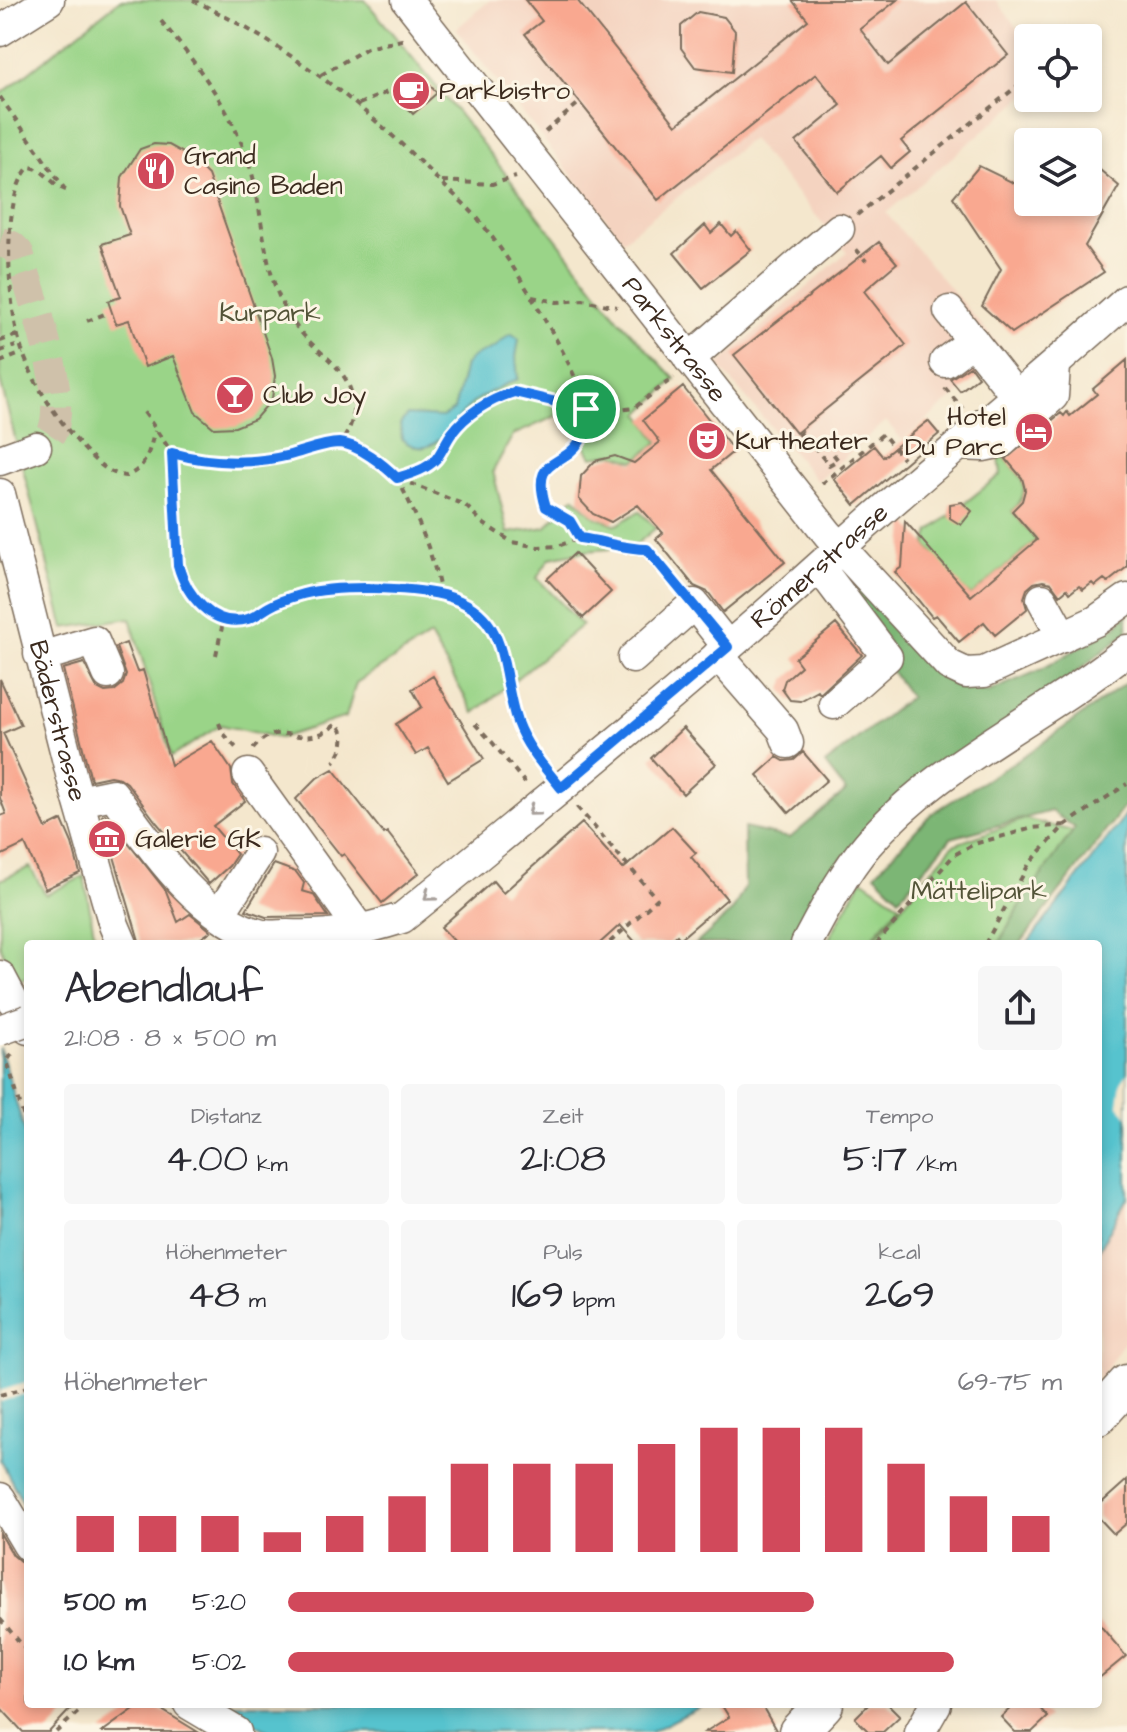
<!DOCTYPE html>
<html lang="de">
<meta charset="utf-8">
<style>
:root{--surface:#fff;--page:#f7f7f7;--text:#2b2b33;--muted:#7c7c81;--accent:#d1495b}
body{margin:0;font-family:"Architects Daughter",sans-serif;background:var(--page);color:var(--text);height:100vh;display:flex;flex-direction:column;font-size:30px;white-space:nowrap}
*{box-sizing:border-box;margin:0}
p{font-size:26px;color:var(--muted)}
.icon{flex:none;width:44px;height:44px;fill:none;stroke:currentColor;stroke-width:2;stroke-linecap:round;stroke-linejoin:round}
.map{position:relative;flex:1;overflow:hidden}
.sheet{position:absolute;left:24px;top:940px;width:1078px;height:768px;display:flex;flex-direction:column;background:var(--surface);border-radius:8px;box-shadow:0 4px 12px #0003}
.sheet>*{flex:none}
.buttons{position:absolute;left:1014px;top:24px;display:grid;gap:16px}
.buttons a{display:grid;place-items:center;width:88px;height:88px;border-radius:8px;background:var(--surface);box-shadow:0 4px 12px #0003;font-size:40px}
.pin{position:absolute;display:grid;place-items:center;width:68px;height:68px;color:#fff;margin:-34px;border:4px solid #fff;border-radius:50%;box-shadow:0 2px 8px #0007}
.round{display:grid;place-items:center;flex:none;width:84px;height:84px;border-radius:8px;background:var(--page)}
.head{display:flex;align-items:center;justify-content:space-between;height:136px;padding:0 40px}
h1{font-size:44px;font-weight:600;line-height:60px}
.metrics{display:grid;grid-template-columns:repeat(3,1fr);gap:12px;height:136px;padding:8px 40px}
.metrics div{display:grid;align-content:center;border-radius:8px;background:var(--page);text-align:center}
.metrics b{font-size:40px;font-weight:600}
.metrics small{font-size:22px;font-weight:400}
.metrics p{font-size:22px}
.chart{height:224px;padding:16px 40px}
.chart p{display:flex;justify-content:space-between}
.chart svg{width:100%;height:144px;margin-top:8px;stroke:var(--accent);stroke-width:6}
ul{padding:0 40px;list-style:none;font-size:26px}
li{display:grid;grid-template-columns:128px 96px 1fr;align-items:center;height:60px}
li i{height:20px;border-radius:10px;background:var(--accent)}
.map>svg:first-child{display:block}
</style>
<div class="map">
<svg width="1127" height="1732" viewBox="0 0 1127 1732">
<rect width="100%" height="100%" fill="#fcf5e5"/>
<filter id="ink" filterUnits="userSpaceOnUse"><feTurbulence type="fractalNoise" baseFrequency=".0125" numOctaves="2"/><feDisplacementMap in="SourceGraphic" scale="16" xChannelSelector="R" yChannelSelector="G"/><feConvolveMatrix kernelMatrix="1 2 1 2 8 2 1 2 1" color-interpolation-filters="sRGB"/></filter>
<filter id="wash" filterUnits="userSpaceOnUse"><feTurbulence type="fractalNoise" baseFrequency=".006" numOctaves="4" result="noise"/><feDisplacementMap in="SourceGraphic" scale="32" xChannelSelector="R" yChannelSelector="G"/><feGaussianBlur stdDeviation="1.8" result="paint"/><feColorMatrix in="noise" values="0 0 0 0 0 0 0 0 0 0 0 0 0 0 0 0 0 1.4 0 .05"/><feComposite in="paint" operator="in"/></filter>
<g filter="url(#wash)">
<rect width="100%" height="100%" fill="#f4e7cd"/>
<path fill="#f4d3c0" d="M490,0H996L1028,43V93L886,213L1006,354L902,440L886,421L817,481L718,365L847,252L751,139L623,240L456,29Z
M1127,1198V1337L1098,1381V1252Z"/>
<path fill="#9ad488" stroke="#6a7f53" stroke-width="2" d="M120,0H365L463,119L620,321L675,379L640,414L658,442L634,461L614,454L592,457L565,412L513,435L493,471L508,533L546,527L574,497L595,517L617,525L639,511L656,528L633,547L586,551L550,558L537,578L582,625L474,713L430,636L356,683L346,717L280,738L221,725L171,757L130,618L64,628L0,380V95Z
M998,450C1016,471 1038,486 1012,511L1037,540L971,596L932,557L934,554L926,545L930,531L1001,474Z
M1025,819L1089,835L1005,944H870L953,845Z
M30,867L46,895L84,876L96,944H28V977L15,983L0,946V880Z
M862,879L900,905L867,944H826Z"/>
<path fill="#7bb674" stroke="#5b7049" stroke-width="2" d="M853,576L955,686L988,692L1040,670L1115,627L1127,614V632L841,859L791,944H696L733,910L745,887L744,828L790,838L846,791L825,764L910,697L835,593Z
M1127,682V803L1020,944H998L1023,901L1075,828L1051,811L951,838L899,898L875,874L931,814L1033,750Z"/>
<path fill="#56c3ce" stroke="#487676" stroke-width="2" d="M512,334L519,339L516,357L518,379C502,386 486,393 472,404C452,421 433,466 402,439L400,424L407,415L442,417L454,410L465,365L472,357L495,347L507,336Z
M1127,813V1198L1098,1252V944H1027Z
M0,1048L28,1142V1513L0,1459Z
M217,1704H706L651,1732H270Z"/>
<path fill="#f4e7cd" d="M1127,1073V1117L1118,1104L1121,1082Z
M28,1382V1393L0,1402V1391Z"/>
<g id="blocks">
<path fill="#f9a890" d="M525,0H577L676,125L808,20L792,0H897L860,29L888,65L966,2L1008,55L901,141L910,152L891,168L881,156L837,192L796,142L841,105L816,74L658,200L525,34L542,21Z
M698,12L724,17L735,31L732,72L695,67L681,48V26Z
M422,77L437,93L413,114L399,98Z
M154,144L169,145L189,156L208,175L272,358L275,376L272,399L255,419L235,427L214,428L195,412L173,356L145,367L129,320L116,324L108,301L121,297L102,244L130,235L120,206L122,177L140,149Z
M1088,160L1119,186L1085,246L1104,272L1012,333L982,306L1001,269L953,197L979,166L1028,190V202H1088Z
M721,224L731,236L736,231L751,250L703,288L674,253L705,225L711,233Z
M879,242L897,263L864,291L906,345L796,433L734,355Z
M1127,360V567L1108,582L1104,579L1095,586L1092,583L1083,590L1079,586L1070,593L1067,589L1060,595L1051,583L1043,581L1034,583L1027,589L1024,598L1027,609L995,635L984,622L959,642L936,615L932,617L895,572L902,567L905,521L971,596L1037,540L1012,511L1022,501L1025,490L1022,478L1006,459L1061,413L1064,416L1067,412L1070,416L1097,394L1093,389Z
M970,366L978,377L960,391L950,379Z
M683,387L734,451L711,470L785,562L723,612L708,592L694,586L656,539L663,533L638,505L611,522L593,514L579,499L581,476L595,461L615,456L634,463L660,442L643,420Z
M928,421L939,434L855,505L834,479L874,446L883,457Z
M962,502L972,511L961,525L950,518V504Z
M575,553L611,592L583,618L547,579Z
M836,624L862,655L820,694L818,691L800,701L790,700L782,689L785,680L801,666L795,658Z
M126,643L137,672L143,670L171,765L212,741L231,769L233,784L245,801L213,826L237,854L229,866L209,884L156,822L127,783L120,778L110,776L91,780L63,669L84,663L97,688L105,692L114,691L123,684L126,675L116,647Z
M433,676L484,759L448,781L428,748L416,755L396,724L422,707L412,689Z
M0,679L21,725L3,733L46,828L62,820L72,843L80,873L45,889L25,844L0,856V816L6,814L0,798Z
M683,728L716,764L683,794L651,758Z
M803,752L827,780L789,813L757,775L777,757L784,761L794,760Z
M333,769L384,834L387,832L419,873L382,903L344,854L341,856L296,799L317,778Z
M105,814L166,891L178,922L190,914L211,931L193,944H140L102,816Z
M582,823L623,869L672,827L696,853L691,857L727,899L680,939L677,935L667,944H637L620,925L599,944H457L441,927L493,881L503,893Z
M274,864L296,872L304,883L302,891L313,894L328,916L266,917L246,910Z
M1127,1480V1523L1114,1534L1098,1517V1506Z
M0,1533L13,1555L20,1561L28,1563V1704H75L49,1732H23L0,1707Z
M1098,1623L1126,1656L1098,1679Z
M141,1704H152L198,1732H102Z
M721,1704H761L777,1732H705L729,1717Z
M869,1704H888L900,1716L883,1732H869L855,1718Z
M1015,1704H1036L1048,1717L1032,1732H1015L1001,1717Z"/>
</g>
</g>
<g filter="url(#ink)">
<use href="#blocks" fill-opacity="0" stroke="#7c6c5b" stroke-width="2"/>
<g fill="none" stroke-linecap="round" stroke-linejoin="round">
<path stroke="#cfc1aa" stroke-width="30" stroke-dasharray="30 15" stroke-linecap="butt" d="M0,242L12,246L19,253C31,296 67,389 53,430C50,438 43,443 36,447"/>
<defs>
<g id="minor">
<path id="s1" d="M407,0L828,534L949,665L966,673L984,672L1096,621L1127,599"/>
<path d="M0,31L49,0"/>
<path d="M949,311L1017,397"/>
<path d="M689,359L839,229"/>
<path d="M945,362L973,341"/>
<path d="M960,445L983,446L1002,442L1053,396L1055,366"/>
<path d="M0,460L36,447"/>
<path id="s2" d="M0,494L72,778L114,925L122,944"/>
<path d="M829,559L823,572L887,657L834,704"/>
<path d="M1042,599L1063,637"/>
<path d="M39,654L54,653L94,641L108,674"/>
<path d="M718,655L783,730L788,743"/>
<path d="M633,658L694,604L728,647"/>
<path d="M248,774L361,931"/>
<path id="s3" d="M79,801L113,794C148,842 200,921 262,935C270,936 279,935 287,935C330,937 361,931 402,918C551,797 700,675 842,546C935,462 1034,385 1127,300"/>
<path d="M220,914L259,853"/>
<path d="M806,944C825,909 842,875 867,845C937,763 1044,718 1127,650"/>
<path d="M0,976L28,1029"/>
<path d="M0,1498L28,1545"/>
<path d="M189,1704L236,1732"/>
<path d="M920,1732L936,1704"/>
</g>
<path id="major" d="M1098,1416L1127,1384
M798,1732L824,1704"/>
</defs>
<use href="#minor" stroke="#7c6c5b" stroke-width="33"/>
<use href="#major" stroke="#7c6c5b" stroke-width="41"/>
<path stroke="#7c6c5b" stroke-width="4" stroke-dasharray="6 6" stroke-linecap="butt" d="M193,0C286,45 364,104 436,178C452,193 470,208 483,225C507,256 527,288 546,322C559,343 582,386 585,410C593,462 527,448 546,507L570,521L580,538
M161,21C200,68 237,116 253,177C263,218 263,261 281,301C288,316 297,329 309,341C323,355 341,367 349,386C357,405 354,427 340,443
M321,75L367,48L406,39
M0,97L64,188
M359,104L397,88
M545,132L580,102
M442,181L492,184L516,177
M66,190C51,185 45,168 29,167C0,198 7,311 23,353C35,386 55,415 77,441C90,456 106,474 126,476C147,469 149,449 155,431
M857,215L1016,87L1028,81
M856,249L866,261
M532,297L557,302L583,300L617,307
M87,321L107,313
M0,341L17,335
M0,351L16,346
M0,362L23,353
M945,388L963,409
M144,412L172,453L188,457L227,463L251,462L340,443L379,460L397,478L420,470L435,461L453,431L478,407L495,398L514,392L534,395L586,409L619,410L634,408L674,377
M788,443L802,432L829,465L838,460L830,450
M172,453L178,565C186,594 213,630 249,619C256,617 263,610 270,606C287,597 309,592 329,590C365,586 404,590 440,594
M397,478C417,516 433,553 441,595C506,615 497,642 510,698C516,725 529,748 546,769
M399,479L465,505L484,524L512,542L538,547L558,546L580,538L601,541L625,549H647L677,584
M822,484L883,434L903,459
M216,655L224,618
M219,723L223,733L238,750
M475,724L492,742L525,783
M253,749C278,719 292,744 320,734C326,732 332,727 337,724C348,736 343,749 334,762
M577,807L657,899L608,944
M876,944L954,855L974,844L1033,828L1065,825
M985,944L1029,864L1065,825L1127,784
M12,1054L7,1061L28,1131
M0,1395L28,1387
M0,1619L28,1652
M56,1732L87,1704"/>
<use href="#minor" stroke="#fff" stroke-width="30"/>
<use href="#major" stroke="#fff" stroke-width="38"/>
<defs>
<path id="minor-bridge" d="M0,1030L28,1020"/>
</defs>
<use href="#minor-bridge" stroke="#7c6c5b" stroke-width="33" stroke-linecap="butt"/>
<use href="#minor-bridge" stroke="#fff" stroke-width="30"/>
</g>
<defs><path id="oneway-chevron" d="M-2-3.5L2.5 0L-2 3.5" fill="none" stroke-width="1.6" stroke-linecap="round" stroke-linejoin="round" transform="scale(2)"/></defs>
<g stroke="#a79f9a">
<use href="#oneway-chevron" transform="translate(533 811) rotate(141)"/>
<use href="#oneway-chevron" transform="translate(429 896) rotate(141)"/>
</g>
</g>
<g fill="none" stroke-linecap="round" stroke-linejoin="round" filter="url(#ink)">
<defs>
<path id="route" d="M514,392L586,409C585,419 585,432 580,441C562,469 530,456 546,507L570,521L580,538C603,541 624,549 647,549L728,647L561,788C545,768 526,747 517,722C499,669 512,613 443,595C409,587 337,585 303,594C292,597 279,601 269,607C262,611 255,617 248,619C212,629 186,594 178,565L172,453C212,464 249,465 290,455C305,451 324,443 339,443C358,444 384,465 397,478C410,474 426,470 436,459C442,452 446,441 452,433C468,412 489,400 514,392Z"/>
</defs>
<use href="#route" stroke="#fff" stroke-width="16"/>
<use href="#route" stroke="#1a73e8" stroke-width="10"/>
</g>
<defs>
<symbol id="cafe-disc" viewBox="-11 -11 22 22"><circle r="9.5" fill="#d1495b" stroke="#fcf5e5"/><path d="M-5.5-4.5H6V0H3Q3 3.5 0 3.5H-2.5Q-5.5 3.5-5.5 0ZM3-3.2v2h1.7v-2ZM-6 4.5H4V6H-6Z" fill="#fff"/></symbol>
<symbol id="restaurant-disc" viewBox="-11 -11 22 22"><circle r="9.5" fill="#d1495b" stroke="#fcf5e5"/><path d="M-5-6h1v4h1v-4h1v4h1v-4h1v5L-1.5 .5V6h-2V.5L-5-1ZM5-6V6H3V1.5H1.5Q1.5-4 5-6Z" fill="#fff"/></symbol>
<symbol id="bar-disc" viewBox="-11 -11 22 22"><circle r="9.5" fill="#d1495b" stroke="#fcf5e5"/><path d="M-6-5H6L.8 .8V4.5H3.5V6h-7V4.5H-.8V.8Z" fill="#fff"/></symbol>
<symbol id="hotel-disc" viewBox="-11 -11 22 22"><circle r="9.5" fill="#d1495b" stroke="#fcf5e5"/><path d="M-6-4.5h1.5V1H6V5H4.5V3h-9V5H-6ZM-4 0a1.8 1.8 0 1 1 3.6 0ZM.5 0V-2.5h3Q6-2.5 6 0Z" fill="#fff"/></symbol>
<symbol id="theatre-disc" viewBox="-11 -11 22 22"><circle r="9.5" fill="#d1495b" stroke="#fcf5e5"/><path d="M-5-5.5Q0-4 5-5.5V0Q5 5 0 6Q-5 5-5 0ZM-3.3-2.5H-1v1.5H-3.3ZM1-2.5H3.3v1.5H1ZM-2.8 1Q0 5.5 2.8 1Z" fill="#fff"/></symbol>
<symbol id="museum-disc" viewBox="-11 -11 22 22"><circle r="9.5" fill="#d1495b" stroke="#fcf5e5"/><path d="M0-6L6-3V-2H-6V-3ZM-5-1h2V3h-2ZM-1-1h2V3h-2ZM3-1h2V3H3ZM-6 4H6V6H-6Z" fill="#fff"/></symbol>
</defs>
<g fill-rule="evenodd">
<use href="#cafe-disc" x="389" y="69" width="44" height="44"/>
<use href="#restaurant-disc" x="134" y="149" width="44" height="44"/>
<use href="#bar-disc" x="213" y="373" width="44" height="44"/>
<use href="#hotel-disc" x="1012" y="410" width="44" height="44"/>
<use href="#theatre-disc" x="685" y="419" width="44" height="44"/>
<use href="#museum-disc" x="85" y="817" width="44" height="44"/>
</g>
<g text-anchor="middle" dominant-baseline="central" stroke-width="6" stroke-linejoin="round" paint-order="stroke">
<g font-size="26" fill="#3b2a1e" stroke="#fcf5e5" text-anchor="start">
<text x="439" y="91">Parkbistro</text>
<text x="184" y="156">Grand<tspan x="184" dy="30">Casino Baden</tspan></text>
<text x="263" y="395">Club Joy</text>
<text x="1006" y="417" text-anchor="end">Hotel<tspan x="1006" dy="30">Du Parc</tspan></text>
<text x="735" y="441">Kurtheater</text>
<text x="135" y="839">Galerie GK</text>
</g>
<g font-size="26" fill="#535438" stroke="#fcf5e5">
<text x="270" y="313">Kurpark</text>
<text x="979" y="891">Mättelipark</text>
</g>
<g font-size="26" fill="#3b2a1e" stroke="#fcf5e5">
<text stroke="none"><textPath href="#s1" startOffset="432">Parkstrasse</textPath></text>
<text stroke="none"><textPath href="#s3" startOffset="932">Römerstrasse</textPath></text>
<text stroke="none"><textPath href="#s2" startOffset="234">Bäderstrasse</textPath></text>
</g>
</g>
</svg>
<div class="buttons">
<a><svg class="icon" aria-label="locate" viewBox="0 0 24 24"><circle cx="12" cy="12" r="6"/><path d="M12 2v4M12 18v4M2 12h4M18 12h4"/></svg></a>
<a><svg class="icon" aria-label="layers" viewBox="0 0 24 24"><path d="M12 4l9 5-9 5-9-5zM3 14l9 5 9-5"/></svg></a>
</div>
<div class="pin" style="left:586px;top:409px;background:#1e9e55"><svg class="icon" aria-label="arrive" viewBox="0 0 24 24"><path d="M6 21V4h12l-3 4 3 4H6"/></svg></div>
<section class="sheet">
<div class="head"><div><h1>Abendlauf</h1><p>21:08 · 8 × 500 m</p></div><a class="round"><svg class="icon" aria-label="share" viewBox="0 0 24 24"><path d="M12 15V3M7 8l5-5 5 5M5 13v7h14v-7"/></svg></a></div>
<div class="metrics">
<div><p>Distanz</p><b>4.00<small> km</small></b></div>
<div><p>Zeit</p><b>21:08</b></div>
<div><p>Tempo</p><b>5:17<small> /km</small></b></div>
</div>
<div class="metrics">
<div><p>Höhenmeter</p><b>48<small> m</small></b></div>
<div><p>Puls</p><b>169<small> bpm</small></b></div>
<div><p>kcal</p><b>269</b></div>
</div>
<div class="chart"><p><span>Höhenmeter</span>69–75 m</p>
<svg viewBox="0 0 160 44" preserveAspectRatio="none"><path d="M5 44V33M15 44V33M25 44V33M35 44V38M45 44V33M55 44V27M65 44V17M75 44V17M85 44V17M95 44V11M105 44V6M115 44V6M125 44V6M135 44V17M145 44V27M155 44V33"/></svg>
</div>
<ul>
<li><b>500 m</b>5:20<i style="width:68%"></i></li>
<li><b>1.0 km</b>5:02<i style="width:86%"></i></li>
</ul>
</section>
</div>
